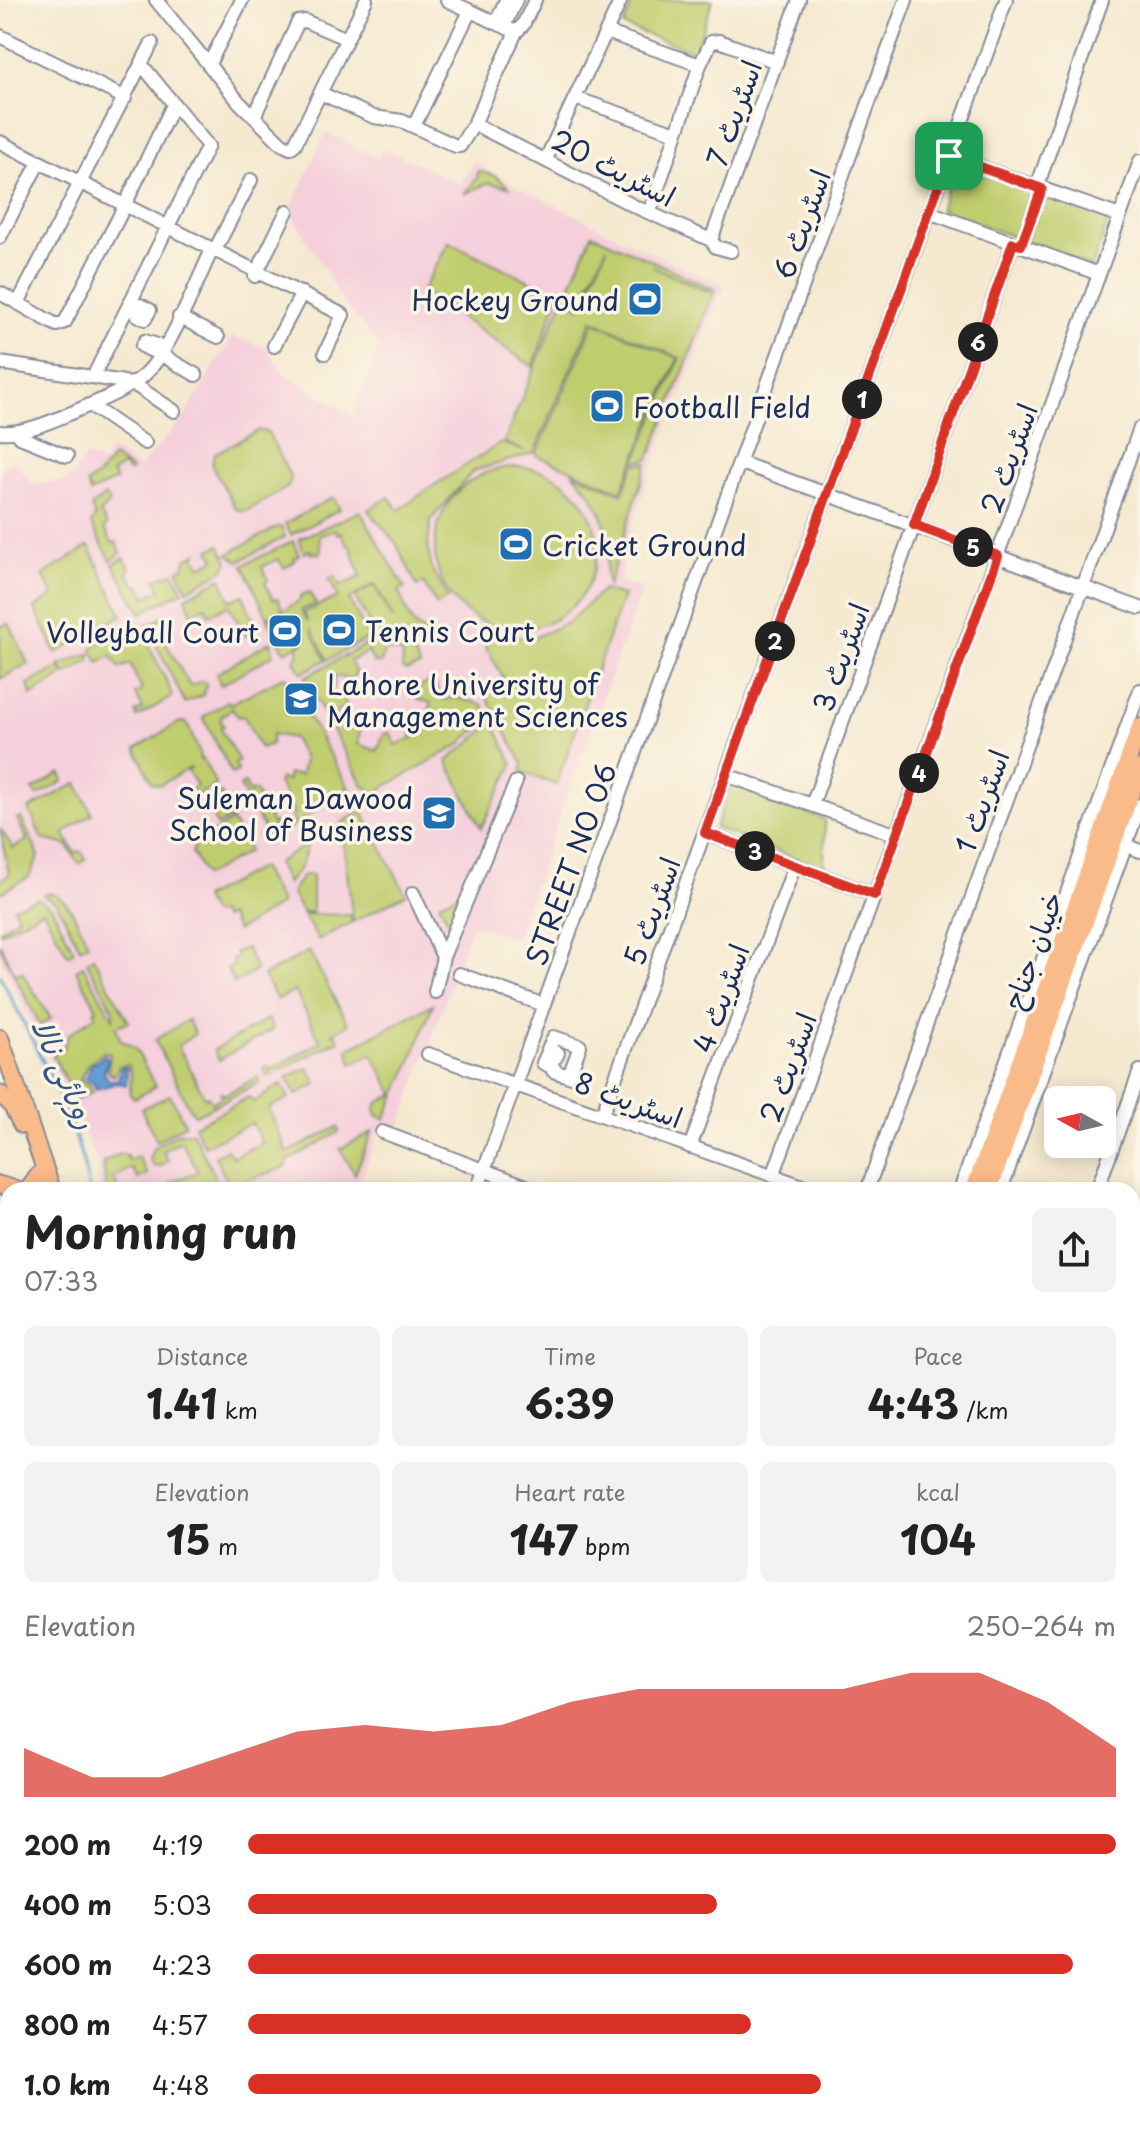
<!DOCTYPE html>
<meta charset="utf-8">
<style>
:root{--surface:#fff;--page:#f2f2f2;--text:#222;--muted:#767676;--accent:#d93025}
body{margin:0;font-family:"Playpen Sans","Playpen Sans Arabic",sans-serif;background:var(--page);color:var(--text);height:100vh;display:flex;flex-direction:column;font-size:30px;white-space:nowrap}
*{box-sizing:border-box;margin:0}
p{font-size:26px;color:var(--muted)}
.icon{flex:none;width:44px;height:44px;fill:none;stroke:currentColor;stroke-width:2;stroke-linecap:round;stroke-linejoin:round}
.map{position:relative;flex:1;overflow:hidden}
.sheet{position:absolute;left:0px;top:1182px;width:1140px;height:950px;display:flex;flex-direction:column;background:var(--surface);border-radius:24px 24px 0 0;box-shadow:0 4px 20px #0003}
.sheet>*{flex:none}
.needle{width:52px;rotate:278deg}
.controls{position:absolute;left:1044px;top:1086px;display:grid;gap:16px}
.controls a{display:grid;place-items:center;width:72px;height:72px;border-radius:12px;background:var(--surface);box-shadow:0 4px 20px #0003;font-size:40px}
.pin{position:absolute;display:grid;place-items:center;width:68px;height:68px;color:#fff;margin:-34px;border-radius:16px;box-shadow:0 4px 12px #0006}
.km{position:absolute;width:40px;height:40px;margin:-20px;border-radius:50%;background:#222;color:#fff;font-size:22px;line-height:40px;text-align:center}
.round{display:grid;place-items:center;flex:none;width:84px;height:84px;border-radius:12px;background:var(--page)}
.overview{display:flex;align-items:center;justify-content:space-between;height:136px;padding:0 24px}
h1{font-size:44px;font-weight:700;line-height:60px}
.metrics{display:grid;grid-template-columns:repeat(3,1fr);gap:12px;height:136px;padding:8px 24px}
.metrics div{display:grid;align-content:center;border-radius:12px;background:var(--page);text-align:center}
.metrics b{font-size:40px;font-weight:700}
.metrics small{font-size:22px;font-weight:400}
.metrics p{font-size:22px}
.chart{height:224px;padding:16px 24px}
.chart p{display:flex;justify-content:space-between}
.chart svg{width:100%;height:144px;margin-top:8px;fill:var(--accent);opacity:.7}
ul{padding:0 24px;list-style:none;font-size:26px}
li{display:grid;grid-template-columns:128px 96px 1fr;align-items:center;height:60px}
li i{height:20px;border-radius:10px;background:var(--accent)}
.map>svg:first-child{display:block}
</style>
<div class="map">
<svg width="1140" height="2131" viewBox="0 0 1140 2131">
<rect width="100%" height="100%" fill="#fcf5e5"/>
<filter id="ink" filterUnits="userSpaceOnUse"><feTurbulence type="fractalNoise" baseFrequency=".0125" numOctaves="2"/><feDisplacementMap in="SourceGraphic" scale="16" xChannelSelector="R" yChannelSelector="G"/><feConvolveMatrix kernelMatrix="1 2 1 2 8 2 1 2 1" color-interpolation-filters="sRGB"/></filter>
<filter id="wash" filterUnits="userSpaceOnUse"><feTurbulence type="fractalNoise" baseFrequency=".006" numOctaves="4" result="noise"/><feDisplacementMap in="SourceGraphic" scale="32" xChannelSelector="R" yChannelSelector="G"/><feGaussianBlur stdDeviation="1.8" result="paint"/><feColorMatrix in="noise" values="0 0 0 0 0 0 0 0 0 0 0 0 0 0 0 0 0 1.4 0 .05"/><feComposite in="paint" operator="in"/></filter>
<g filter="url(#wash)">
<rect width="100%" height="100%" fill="#f5e9d0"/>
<path fill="#f5cfdb" d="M326,132L378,158L383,148L461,184L474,161L496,176L659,257L725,285L664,433L632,524L619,581L642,589L515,939L472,924L398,1133L381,1126L357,1190H100L97,1163L76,1112L0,960V470L14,459L32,483L62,482L74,474L79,464L87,456L103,463L111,449L139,468L183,419L232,337L265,347L285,374L352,416L379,346L343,302L290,211Z"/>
<path fill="#c0cd6e" stroke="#6e7e66" stroke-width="2" d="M634,0H713L695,52L623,26Z
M955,165L1109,219L1092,267L940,209Z
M478,171L496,176L509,187L488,183L464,194L477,178Z
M592,234L710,287L709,290L652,267L709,292L712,288L715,290L649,459L635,462L680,358L592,320L534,453L473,471L431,520L428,544L431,568L448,598L437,605L423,583L417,586L396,543L368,510L389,497L399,510L427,490L501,443L524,451L504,442L563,299L581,307L607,247L579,304L565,298Z
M449,242L559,295L533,367L422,291Z
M594,322L678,358L621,491L536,455Z
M259,430L268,432L291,478L288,487L245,512L236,509L212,466L214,454Z
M113,457L132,470L129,472L123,466L112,473L116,480L90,493L87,483L98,476Z
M647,463L608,586C604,571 607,570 608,556C610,521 595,495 572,472L622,494L634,465Z
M435 548a81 81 0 1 1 162 0a81 81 0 1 1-162 0Z
M105,496L110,503L100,513L107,525L104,528L112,543L116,542L121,553L111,561L91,524L95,517L91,507Z
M333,497L340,509L291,535L285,524Z
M360,511L405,588L399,591C406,608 410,630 429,633L430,637L411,649L420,666L406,671L402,668L403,654L385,649L381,663H374L368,652L350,661L356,673L351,679L335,676L332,695L345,699L346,707L335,712L338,720L330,725L305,677L373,641L370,632L373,630L355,597L374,585L393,619L375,584L349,599L369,638L328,660L311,629L326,660L302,673L294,660L298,656V647L304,643L300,636L302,643L285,652L268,620L300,600V596L309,592L316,604L301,610L308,622L304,612L338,597L329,579L335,576L340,586L361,577L350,545H347L341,532L337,534L335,529L319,536L321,552L317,554L315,551L311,554L310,550L304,553L299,539Z
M277,527H281L285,537L239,561L228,554Z
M293,541L299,555L294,558L295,561L284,568L278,559L262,567L268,580L265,583L273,599L278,598L283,610L268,618L243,565Z
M220,545L228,561L224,570L187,590L178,570L185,566L186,559L197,553L195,557L201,567L215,559L210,550Z
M89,546L122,615L56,653L35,608L53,595L43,575Z
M124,558L130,568L127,572L136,586H140L146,597L161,590L156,579L174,573L183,591L141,613L113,564Z
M221,578L230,601L243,595L257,629L246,636L228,605L209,615L205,606L192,614L186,597Z
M603,590L623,596L556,785L522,772L523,764L484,692L503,677L485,646L493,635L533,638L567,623Z
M164,616L169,617L173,623L167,628L169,632L162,636L190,686L203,681L207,685L203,695L185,703L147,626Z
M137,622L169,686L172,697L137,717L135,713L143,708L135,694L142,690L130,664L120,668L111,656L99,663L91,649L106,638Z
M9,623L28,664L0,679V627Z
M271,641L273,655L221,685L216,674Z
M90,654V661L65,675L60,665Z
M60,667L64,675L31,696L28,684Z
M285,676L349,788L267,844L259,836L283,829L294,821L291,816L294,813L278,783L280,779L287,781L288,774L301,775L304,759L293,738L272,734L271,744L260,748L244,716L238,717L232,708L223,715L220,720L224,726L220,728L239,761L235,763L238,771L232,774L203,717L228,701L230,704Z
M432,680L444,700L453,697L482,704L492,721C481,729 469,732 461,744L372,794L367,787H364L332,729L340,725L344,731L356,725L360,729L358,744L377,751L384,734L390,733L396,745L413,738L410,729L418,723L414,719L427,722L431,703L417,699L416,690Z
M180,722L187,723L199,752L200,760L203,759L216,785L194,797L190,790L197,786L188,771L192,767L160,785L152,783L136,749Z
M494,723L513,765L481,828L447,761Z
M61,773L64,781L37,796L33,790Z
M77,783L92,814L64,833L75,853L81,851L86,859L79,864L67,845L42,839L29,809Z
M245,783L250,793L255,791L272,824L276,823L278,827L264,829L240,786Z
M731,783L825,820L824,869L715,828Z
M221,793L234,817L217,826L210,809L202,813L198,805Z
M362,811L406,894L353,922L341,823Z
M21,818L39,856L29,877L0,893V880L9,875L0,828L13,848L27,840L17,819Z
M232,821L249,851L205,876L192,853L194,845Z
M308,844L300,868L287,884L277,863Z
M261,867L281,904L237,931L229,916L223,918L219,913L212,914L203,898Z
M303,875H312V912H302L291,892Z
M49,893C70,896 79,926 88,944L80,948L57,903L43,895Z
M461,893L466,894L453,929L439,903Z
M37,898L52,908L74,951L68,955L43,910L0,933V930L18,917L13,907Z
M303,914L351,915V923L318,940Z
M0,943L15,975L22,972L51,1019L40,1025L0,947Z
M246,948L256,970L234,984L227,969L234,965L232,960L237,957L235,952Z
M309,951L348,1024L332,1034L336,1033L339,1040L267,1077L263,1068L268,1066L270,1070L321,1042L295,991L277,1000L263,976Z
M93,957L129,1022L116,1026L120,1039L135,1048L156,1086L135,1098L130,1095L131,1074L128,1065L119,1066L114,1076L108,1072L110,1053L104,1052L87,1065L80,1080L90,1085L93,1091L76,1100L52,1054L64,1047L68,1035L96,1015L94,1011L97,1009L76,970L83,966L113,1018L114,1011L87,962Z
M433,1004L410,1064L385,1119L377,1115L375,1109L378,1103L394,1094L372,1054L352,1064L348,1049Z
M268,1019L273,1029L219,1060L214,1050Z
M188,1020L195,1034L178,1046L205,1098L208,1096L212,1103L222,1096L220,1091L224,1095L258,1077L260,1082L196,1115L190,1109L155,1040Z
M308,1068L317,1084L296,1095L287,1077Z
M281,1084L289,1098L269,1108L287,1153L338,1127L339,1132L288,1161L286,1167L230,1186L215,1156L227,1149L233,1157L262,1143L252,1123L204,1146L194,1126L249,1097L254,1102Z
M170,1095L185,1124L157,1141L141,1109Z
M192,1132L222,1190H167L171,1187L170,1183C181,1176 187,1178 198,1171L181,1141L163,1151L168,1161L159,1167L157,1165L154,1167L149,1158L154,1147L178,1133Z
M372,1132L355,1174L340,1149Z
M120,1154H125L130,1161L138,1156L147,1174L138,1179L131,1168L113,1178L119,1190H106L103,1162Z"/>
<path fill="#649ed3" stroke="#406698" stroke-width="2" d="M105,1055L108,1059L104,1073L109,1080H118L121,1068L124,1067L127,1069L126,1085L118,1083L96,1089L94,1083L85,1079L92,1063L96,1062Z"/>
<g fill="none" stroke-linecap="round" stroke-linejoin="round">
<path stroke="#649ed3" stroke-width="3" d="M0,975C31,1040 78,1119 89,1190
M85,2124L86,2131"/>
</g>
</g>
<g filter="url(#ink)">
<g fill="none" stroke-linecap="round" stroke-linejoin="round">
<defs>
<path id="minor" d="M156,0L239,102L282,144L290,148L295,144L366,0
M447,0L516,32
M496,23L506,0
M504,26L516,0
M606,32L700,65
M0,36L125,98
M209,64L242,0
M320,93L374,117L402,121L456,146H460L474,124L516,32L523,25L535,0
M575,98L676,133
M254,117L298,22L305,21L347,39
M474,124L636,207L711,240L716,247L731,251
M414,126L470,11
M0,142L343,315L325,353
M949,156L1120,216
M546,159L621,0
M1037,187L1102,0
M650,211L700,65L711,42L719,41L777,62
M929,212L1099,274
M0,237L39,162
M711,240L799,0
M1021,245L1042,189
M255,276L287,211
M0,293L51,322L57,325L65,322L122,211L173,105
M18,303L152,43
M140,305L150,310L145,319L136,314Z
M179,317L218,337
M145,341L157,345L152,351L142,346Z
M274,346L302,293
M160,354L196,375
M0,363L124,382L125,386
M93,377L208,146L142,65
M132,383L174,411
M90,405L145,443
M17,431L20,437L67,456
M0,432C23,434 50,422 71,413C94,403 123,392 142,377C168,356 195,286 210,254L215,250L251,180
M741,463L1140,608
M726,775L897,835
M812,805L914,525L1013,243
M705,833L875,895
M1120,843L1140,851
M413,893L443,957
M459,974L544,1005
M435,992L443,957L516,782
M554,1037L580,1046L569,1076L553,1071L554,1068L543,1063L547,1054L556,1057L558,1053L548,1049Z
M428,1054L814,1190
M602,1115L1006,0
M382,1132L537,1190
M690,1147L795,865
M773,1176L1140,161
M477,1190L906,0
M867,1190L1140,428
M960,1190L1140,690
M1001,1190L1140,805
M1097,1190L1140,1071
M0,1318L8,1319
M1132,1361L1140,1339
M0,1374L8,1336
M1132,1442L1140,1445
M0,1500L8,1502
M1132,1543L1140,1546
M0,1609L8,1569
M1132,1643L1140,1646
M0,1672L8,1674
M0,1847L8,1848
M1132,1884L1140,1861
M1132,1924L1140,1927
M0,1937L8,1939
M1132,1996L1140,1975
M0,2022L8,2023
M1132,2074L1140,2076
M0,2112L8,2075
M64,2124L65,2131
M101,2124V2131
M318,2124L320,2131
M364,2124L366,2131
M383,2124L404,2131
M329,2131L356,2124
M474,2131L477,2124
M569,2131L572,2124
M607,2131L610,2124
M708,2131L711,2124
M779,2131L782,2124
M857,2131L860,2124
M932,2131L935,2124
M1008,2131L1010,2124
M1083,2131L1085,2124"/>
<path id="major" d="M0,1038L52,1190
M0,1094L11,1104L22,1125
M0,1185L17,1190
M28,1190L44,1168
M974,1190L1140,727
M989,1190L1140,768
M582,2131L585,2124
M597,2131L599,2124"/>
</defs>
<use href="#minor" stroke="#888c97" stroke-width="16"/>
<use href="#major" stroke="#888c97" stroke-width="20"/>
<use href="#minor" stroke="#fff" stroke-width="12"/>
<use href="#major" stroke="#fabb8b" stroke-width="16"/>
</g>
</g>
<g fill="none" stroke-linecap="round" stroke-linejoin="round" filter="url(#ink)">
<defs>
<path id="route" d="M949,156L1042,189L1021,245L1013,243L914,525L998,556L875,895L705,833Z"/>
</defs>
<use href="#route" stroke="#fff" stroke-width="16"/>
<use href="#route" stroke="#d93025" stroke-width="10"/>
</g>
<defs>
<symbol id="stadium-square" viewBox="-11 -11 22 22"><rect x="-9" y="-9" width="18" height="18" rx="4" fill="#1f6fb2" stroke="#fcf5e5"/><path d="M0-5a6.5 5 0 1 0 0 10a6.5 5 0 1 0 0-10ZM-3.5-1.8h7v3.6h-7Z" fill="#fff"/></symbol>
<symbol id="university-square" viewBox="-11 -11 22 22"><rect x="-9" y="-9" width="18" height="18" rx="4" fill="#1f6fb2" stroke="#fcf5e5"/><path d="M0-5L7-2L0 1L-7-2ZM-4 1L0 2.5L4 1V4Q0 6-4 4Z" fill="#fff"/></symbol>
</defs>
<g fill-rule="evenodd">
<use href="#stadium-square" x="625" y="279" width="40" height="40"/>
<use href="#stadium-square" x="587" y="386" width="40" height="40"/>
<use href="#stadium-square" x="496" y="524" width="40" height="40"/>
<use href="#stadium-square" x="319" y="610" width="40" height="40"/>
<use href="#stadium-square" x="265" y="611" width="40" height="40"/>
<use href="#university-square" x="281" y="679" width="40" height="40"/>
<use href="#university-square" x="419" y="793" width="40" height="40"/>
</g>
<g text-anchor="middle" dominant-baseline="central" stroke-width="7" stroke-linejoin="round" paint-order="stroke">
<g font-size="28" fill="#1b2f5e" stroke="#fcf5e5">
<text transform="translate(733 113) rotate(-70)">اسٹریٹ 7</text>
<text transform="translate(614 167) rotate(27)">اسٹریٹ 20</text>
<text transform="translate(801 224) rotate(-70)">اسٹریٹ 6</text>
<text transform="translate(1008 458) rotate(-70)">اسٹریٹ 2</text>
<text transform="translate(840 657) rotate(-70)">اسٹریٹ 3</text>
<text transform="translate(981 801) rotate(-70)">اسٹریٹ 1</text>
<text transform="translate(570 864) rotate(-70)">STREET NO 06</text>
<text transform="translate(651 911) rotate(-70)">اسٹریٹ 5</text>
<text transform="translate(1032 950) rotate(-70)">خیبان جناح</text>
<text transform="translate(720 998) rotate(-70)">اسٹریٹ 4</text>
<text transform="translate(787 1067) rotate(-70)">اسٹریٹ 2</text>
<text transform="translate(629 1099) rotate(20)">اسٹریٹ 8</text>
</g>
<g font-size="28" fill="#1b2f5e" stroke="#fcf5e5" text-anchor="start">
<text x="619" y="299" text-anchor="end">Hockey Ground</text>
<text x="633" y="406">Football Field</text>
<text x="542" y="544">Cricket Ground</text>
<text x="365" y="630">Tennis Court</text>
<text x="259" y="631" text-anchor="end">Volleyball Court</text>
<text x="327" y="683">Lahore University of<tspan x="327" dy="32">Management Sciences</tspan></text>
<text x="413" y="797" text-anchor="end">Suleman Dawood<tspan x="413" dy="32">School of Business</tspan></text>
</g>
<g font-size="30" font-style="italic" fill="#355687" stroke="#fcf5e5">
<text transform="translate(66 1073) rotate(66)">روہائی نالا</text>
</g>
</g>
</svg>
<div class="controls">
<a><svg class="needle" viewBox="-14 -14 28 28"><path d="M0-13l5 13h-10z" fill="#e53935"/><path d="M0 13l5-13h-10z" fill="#767676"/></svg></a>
</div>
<div class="pin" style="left:949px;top:156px;background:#1e9e55"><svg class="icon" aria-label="arrive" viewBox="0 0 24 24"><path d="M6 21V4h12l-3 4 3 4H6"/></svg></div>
<b class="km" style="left:862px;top:399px">1</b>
<b class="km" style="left:775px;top:641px">2</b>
<b class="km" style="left:755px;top:851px">3</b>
<b class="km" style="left:919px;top:773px">4</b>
<b class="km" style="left:973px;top:547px">5</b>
<b class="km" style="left:978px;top:342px">6</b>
<section class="sheet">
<div class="overview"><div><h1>Morning run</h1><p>07:33</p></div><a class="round"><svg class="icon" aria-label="share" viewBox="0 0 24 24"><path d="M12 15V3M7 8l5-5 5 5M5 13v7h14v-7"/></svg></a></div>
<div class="metrics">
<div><p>Distance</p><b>1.41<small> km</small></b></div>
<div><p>Time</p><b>6:39</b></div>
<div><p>Pace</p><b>4:43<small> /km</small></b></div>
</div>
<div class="metrics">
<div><p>Elevation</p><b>15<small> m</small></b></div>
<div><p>Heart rate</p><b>147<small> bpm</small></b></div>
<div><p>kcal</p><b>104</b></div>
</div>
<div class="chart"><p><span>Elevation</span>250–264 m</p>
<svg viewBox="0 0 160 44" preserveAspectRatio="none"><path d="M0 44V29L10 38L20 38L30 31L40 24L50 22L60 24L70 22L80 15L90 11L100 11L110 11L120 11L130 6L140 6L150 15L160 29V44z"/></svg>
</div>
<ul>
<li><b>200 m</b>4:19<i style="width:100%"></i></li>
<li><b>400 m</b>5:03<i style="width:54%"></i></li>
<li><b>600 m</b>4:23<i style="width:95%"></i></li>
<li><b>800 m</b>4:57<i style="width:58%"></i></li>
<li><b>1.0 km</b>4:48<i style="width:66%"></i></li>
</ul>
</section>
</div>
